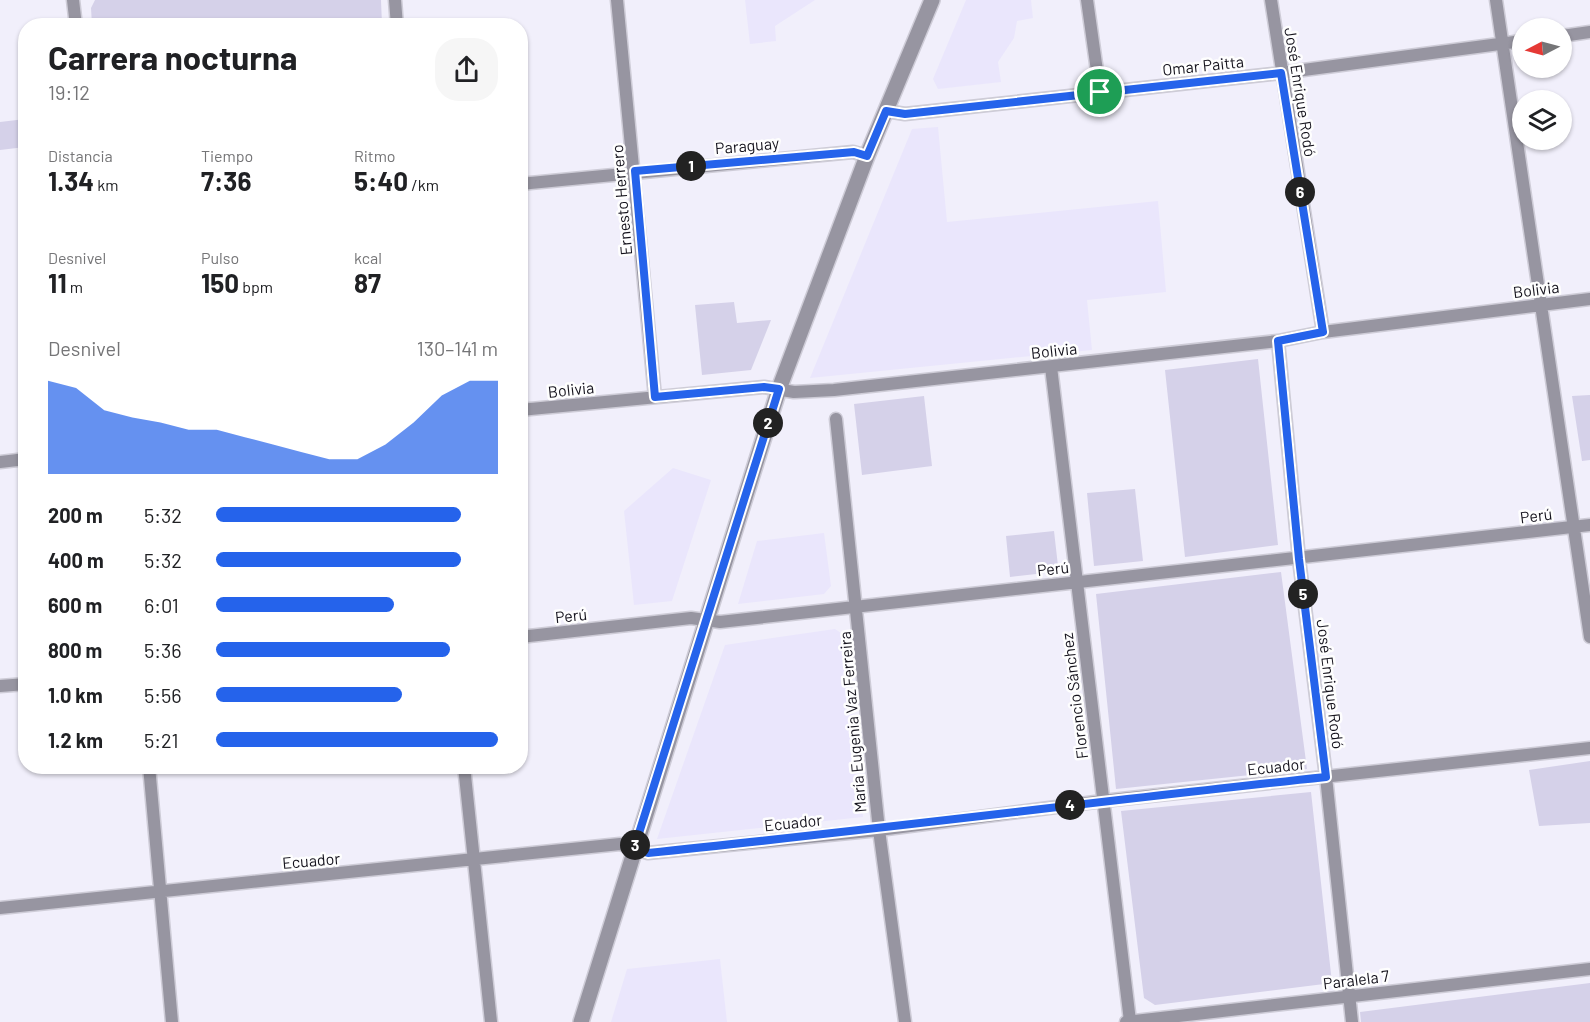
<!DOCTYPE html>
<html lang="es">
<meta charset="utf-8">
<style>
:root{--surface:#fff;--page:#f6f6f6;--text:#202124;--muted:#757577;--accent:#2563eb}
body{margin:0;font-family:Barlow,sans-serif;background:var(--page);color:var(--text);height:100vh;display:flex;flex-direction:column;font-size:22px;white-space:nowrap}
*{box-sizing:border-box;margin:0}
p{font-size:20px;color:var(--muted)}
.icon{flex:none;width:33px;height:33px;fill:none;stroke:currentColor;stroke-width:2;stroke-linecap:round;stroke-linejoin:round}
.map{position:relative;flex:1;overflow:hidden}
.sheet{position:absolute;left:18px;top:18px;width:510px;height:756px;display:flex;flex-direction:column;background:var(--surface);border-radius:24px;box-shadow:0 2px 4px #0004}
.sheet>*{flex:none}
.needle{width:39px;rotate:264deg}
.tools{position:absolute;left:1512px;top:18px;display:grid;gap:12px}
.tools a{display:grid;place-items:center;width:60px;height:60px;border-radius:50%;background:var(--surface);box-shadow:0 2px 4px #0004;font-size:30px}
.pin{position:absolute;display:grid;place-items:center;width:51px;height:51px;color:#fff;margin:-26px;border:3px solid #fff;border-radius:50%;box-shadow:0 2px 6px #0007}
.km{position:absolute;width:30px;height:30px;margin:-15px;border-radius:50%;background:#222;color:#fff;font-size:16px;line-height:30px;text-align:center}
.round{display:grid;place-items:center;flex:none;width:63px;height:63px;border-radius:24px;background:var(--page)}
.head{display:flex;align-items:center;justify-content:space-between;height:102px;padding:0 30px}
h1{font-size:33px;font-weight:700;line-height:45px}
.figures{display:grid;grid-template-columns:repeat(3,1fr);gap:9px;height:102px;padding:6px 30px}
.figures div{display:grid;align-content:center}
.figures b{font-size:26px;font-weight:700}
.figures small{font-size:16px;font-weight:400}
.figures p{font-size:16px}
.chart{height:168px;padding:12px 30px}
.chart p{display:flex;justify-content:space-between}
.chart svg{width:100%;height:108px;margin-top:6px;fill:var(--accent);opacity:.7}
ul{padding:0 30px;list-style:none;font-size:20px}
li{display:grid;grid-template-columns:96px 72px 1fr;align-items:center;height:45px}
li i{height:15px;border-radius:8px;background:var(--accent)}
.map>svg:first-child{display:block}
</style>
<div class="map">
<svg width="1590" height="1022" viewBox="0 0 1590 1022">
<rect width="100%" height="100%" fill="#f1effb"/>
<path fill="#eae6fc" d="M745,0H815L775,26L776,41L750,44Z
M966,0H1031L1033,18L1017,21L1014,38L998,62L1001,82L938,89L933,79Z
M938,127L947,222L1158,201L1166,292L1087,300L1092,350L810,378L912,129Z
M673,468L711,480L672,601L634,605L624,511Z
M824,533L831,586L824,594L738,604L757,541Z
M835,629L844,635L863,817L657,839L725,645Z
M720,959L727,1022H611L627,969Z"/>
<path fill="#d5d1e9" d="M95,0H381L382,25H92L91,8Z
M25,119V147L0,150V122Z
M734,302L737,323L771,320L751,370L702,375L695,305Z
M1258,359L1278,545L1185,557L1165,370Z
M1590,395V460L1582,461L1572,396Z
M924,396L932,466L862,475L854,404Z
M1135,489L1143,561L1094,566L1087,493Z
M1054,531L1058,566L1054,572L1010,577L1006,536Z
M1281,572L1307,769L1116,789L1096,594Z
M1590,761V823L1539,826L1529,770Z
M1311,792L1332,983L1155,1005L1144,998L1121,811Z
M1590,983V1022H1361L1360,1012Z"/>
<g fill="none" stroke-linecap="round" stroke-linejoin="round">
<defs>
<path id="minor" d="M73,0L76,26
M395,0L397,26
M617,0L655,397
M1087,0L1100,92
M1271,0L1323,332
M1496,0L1590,637
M1562,36L1590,32
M886,111L905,114L1281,73L1522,41
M520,184L853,152L867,156
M1278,341L1299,559L1326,777L1352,1022
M1051,367L1130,1021
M520,410L764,387L794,392L834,390L1278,341L1323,332L1590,299
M836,419L879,830L905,1022
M0,462L26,459
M520,637L691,618L720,622L1590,525
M0,686L26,684
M149,766L172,1022
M464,766L491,1022
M0,908L620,844L648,853L879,830L1103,801L1590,748
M1126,1022L1590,969"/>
<path id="tertiary" d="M581,1022L779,389L867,156L932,0"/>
</defs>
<use href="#minor" stroke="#ceccd7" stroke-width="15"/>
<use href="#tertiary" stroke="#ceccd7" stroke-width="18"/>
<use href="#minor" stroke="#9795a1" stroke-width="12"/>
<use href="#tertiary" stroke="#9795a1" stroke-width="15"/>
</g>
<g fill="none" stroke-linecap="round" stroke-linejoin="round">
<defs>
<path id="route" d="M1281,73L1323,332L1278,341L1299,559L1326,777C1100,801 874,830 648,853L634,849L779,389L764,387L655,397L635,171L854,152L867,156L886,111L905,114Z"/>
</defs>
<use href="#route" stroke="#fff" stroke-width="12"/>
<use href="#route" stroke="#2563eb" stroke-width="8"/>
</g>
<g text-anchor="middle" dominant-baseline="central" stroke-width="5" stroke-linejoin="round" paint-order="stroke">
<g font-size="16" fill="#14121c" stroke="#fefefe">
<text transform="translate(1203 65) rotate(-6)">Omar Paitta</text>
<text transform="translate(1301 92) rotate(81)">José Enrique Rodó</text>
<text transform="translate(747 145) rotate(-5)">Paraguay</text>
<text transform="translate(621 200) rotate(-95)">Ernesto Herrero</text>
<text transform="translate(1536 289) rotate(-7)">Bolivia</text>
<text transform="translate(1054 350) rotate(-6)">Bolivia</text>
<text transform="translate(571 389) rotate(-6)">Bolivia</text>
<text transform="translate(1536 515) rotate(-7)">Perú</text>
<text transform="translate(1053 568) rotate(-6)">Perú</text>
<text transform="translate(571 615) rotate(-6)">Perú</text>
<text transform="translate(1331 684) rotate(83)">José Enrique Rodó</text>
<text transform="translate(1074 696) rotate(-97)">Florencio Sánchez</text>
<text transform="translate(852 722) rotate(-95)">María Eugenia Vaz Ferreira</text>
<text transform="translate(1276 766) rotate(-6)">Ecuador</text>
<text transform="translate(793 822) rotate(-6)">Ecuador</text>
<text transform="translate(311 860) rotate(-5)">Ecuador</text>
<text transform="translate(1356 979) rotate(-7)">Paralela 7</text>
</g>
</g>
</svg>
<div class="tools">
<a><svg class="needle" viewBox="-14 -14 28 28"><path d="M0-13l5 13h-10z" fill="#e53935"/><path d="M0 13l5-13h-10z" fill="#757577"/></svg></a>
<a><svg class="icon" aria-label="layers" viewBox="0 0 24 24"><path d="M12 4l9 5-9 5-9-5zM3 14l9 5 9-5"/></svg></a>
</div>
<div class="pin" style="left:1100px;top:92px;background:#1e9e55"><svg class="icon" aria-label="arrive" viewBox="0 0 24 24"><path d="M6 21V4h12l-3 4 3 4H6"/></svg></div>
<b class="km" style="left:691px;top:166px">1</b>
<b class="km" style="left:768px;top:423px">2</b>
<b class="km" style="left:635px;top:845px">3</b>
<b class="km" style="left:1070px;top:805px">4</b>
<b class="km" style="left:1303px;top:594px">5</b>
<b class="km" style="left:1300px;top:192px">6</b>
<section class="sheet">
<div class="head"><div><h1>Carrera nocturna</h1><p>19:12</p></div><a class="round"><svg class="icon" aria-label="share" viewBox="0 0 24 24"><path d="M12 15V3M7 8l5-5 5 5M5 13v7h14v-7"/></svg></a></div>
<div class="figures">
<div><p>Distancia</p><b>1.34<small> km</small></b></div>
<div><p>Tiempo</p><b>7:36</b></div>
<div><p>Ritmo</p><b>5:40<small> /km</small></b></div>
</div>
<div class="figures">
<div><p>Desnivel</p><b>11<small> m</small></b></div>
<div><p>Pulso</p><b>150<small> bpm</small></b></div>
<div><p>kcal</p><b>87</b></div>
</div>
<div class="chart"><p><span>Desnivel</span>130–141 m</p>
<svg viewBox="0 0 160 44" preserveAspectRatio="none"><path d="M0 44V6L10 9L20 18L30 21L40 23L50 26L60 26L70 29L80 32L90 35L100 38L110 38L120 32L130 23L140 12L150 6L160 6V44z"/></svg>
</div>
<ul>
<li><b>200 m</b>5:32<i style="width:87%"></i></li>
<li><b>400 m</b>5:32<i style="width:87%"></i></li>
<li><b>600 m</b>6:01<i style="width:63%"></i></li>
<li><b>800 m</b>5:36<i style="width:83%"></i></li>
<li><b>1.0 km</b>5:56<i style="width:66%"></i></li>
<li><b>1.2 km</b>5:21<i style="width:100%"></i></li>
</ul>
</section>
</div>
